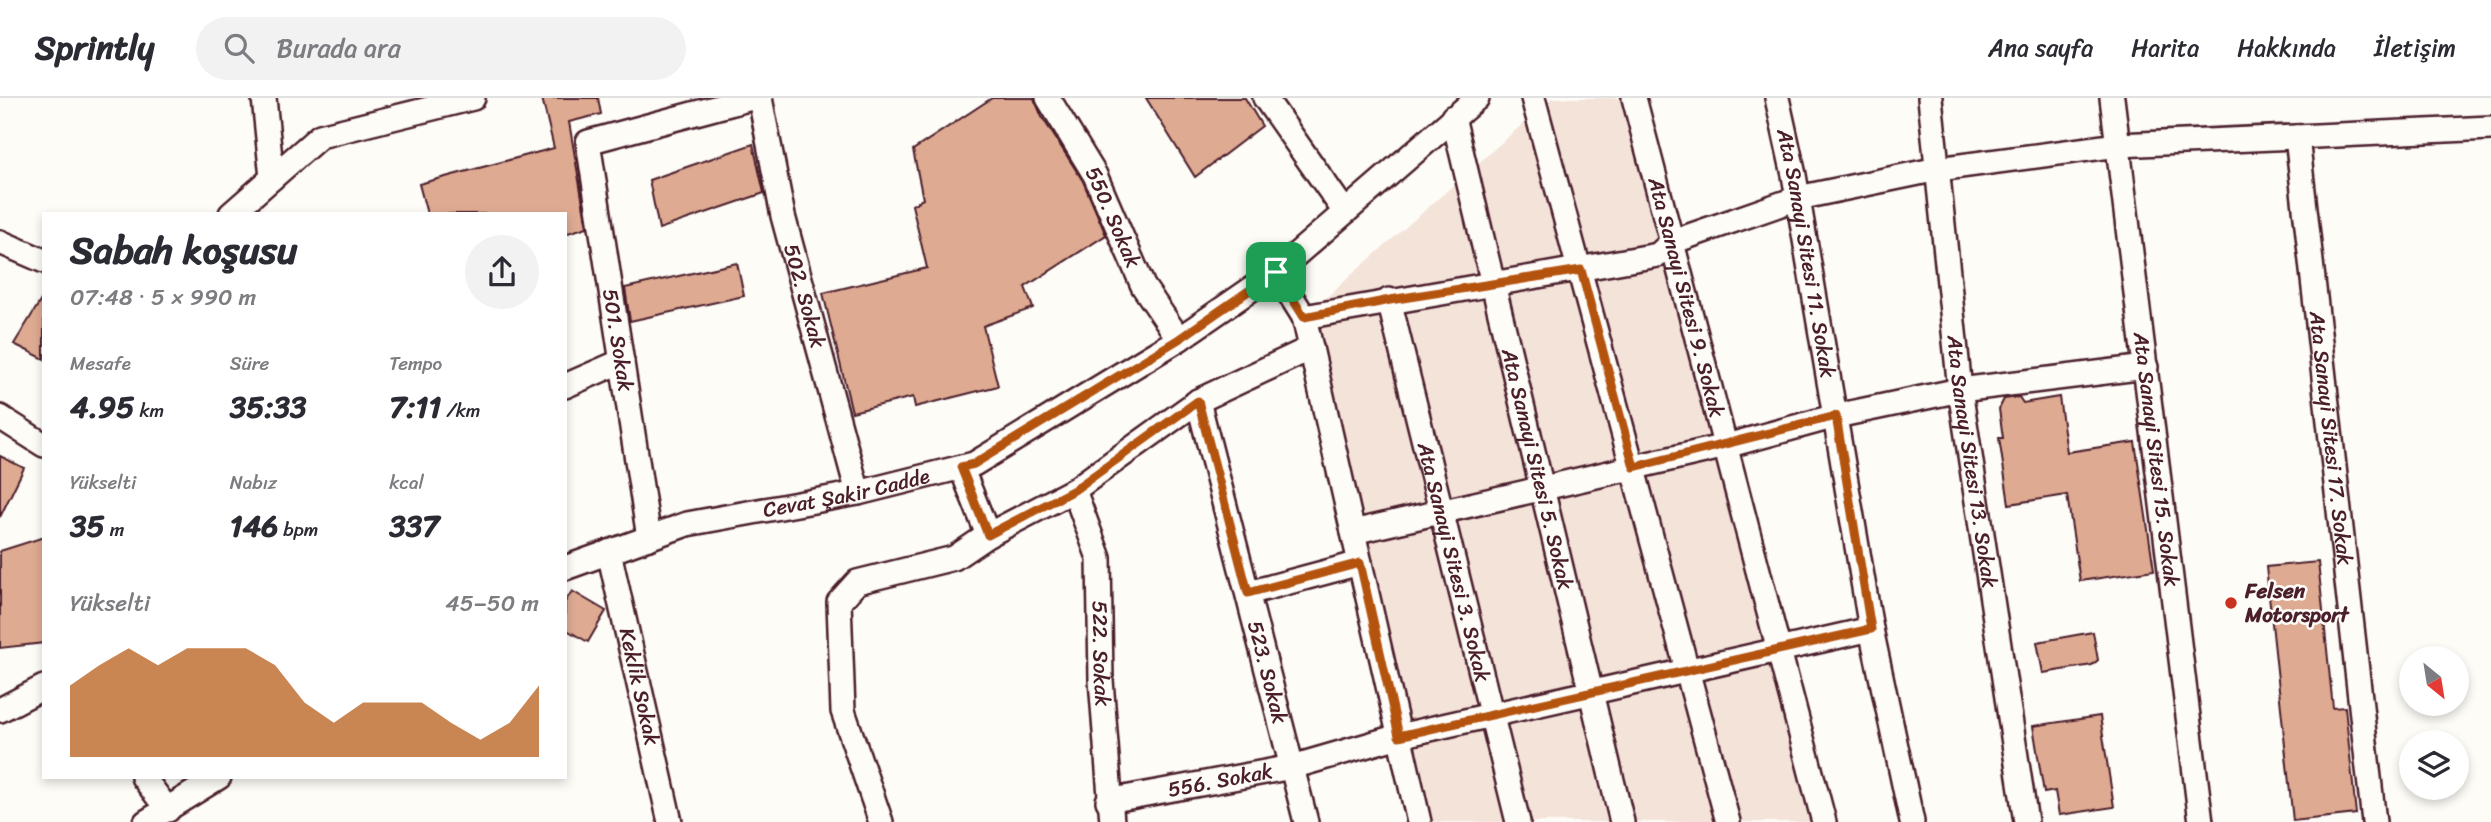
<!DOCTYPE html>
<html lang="tr">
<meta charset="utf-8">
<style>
:root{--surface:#fff;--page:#f2f2f3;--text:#2b2b33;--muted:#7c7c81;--line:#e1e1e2;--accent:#b45309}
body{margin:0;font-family:Sriracha,sans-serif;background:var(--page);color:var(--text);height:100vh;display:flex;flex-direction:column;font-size:26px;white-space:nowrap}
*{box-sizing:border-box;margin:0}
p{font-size:23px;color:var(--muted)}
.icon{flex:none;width:38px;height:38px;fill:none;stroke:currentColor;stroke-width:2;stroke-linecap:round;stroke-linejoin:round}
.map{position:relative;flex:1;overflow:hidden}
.details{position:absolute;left:42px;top:114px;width:525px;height:567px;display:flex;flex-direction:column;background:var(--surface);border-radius:0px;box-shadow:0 4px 10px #0003}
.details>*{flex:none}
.needle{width:46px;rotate:150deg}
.buttons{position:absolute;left:2399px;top:548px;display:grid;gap:14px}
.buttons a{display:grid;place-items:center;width:70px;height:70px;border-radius:50%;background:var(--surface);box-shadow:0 4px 10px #0003;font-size:35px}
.pin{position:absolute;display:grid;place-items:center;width:60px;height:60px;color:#fff;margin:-30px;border-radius:14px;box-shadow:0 4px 10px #0006}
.round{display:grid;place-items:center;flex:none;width:74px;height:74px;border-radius:37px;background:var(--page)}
.headline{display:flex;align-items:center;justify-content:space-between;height:119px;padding:0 28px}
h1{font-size:38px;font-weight:700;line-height:52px}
.stats{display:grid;grid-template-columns:repeat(3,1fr);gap:10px;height:119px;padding:7px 28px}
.stats div{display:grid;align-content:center}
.stats b{font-size:30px;font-weight:700}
.stats small{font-size:19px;font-weight:400}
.stats p{font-size:19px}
.chart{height:196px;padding:14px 28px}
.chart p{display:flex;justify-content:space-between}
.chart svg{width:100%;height:126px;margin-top:7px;fill:var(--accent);opacity:.7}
header{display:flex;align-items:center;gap:42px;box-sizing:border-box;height:98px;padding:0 35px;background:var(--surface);border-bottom:2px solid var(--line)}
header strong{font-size:33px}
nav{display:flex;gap:38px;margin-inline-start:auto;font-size:24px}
.search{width:490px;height:63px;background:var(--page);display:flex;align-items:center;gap:18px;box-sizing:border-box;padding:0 24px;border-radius:38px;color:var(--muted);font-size:26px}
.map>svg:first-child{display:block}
</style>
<header>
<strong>Sprintly</strong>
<div class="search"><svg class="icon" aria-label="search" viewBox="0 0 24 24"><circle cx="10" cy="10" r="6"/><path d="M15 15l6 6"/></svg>Burada ara</div>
<nav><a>Ana sayfa</a><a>Harita</a><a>Hakkında</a><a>İletişim</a></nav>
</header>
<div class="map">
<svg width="2491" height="724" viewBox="0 0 2491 724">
<rect width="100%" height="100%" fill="#fdfcf7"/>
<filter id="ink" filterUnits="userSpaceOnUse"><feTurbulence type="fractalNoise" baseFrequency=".0143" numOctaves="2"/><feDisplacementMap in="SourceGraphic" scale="14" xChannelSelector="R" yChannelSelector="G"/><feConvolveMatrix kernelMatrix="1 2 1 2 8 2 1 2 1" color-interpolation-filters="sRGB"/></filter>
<g filter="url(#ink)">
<path fill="#f4e3d9" d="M1552,0H1634L1826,724H1419L1304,219Z"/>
<path fill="#deaa92" stroke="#4a1f2b" stroke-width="2" d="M542,0H598L601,16L569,24L587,129L565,136V116H427L419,86L554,50Z
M992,0H1034L1042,19L1083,83L1106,137L1025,189L1033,210L983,228L998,288L915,309L913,299L852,314L823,195L927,170L912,107L923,101L913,52Z
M1146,0H1245L1262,28L1195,79Z
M753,46L764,95L659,131L649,82Z
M737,165L744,198L630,223L625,190Z
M44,197V261L14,246Z
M2019,299L2023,305L2059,299L2067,354L2135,344L2154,472L2080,483L2067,397L2009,406L1999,340H2003L1999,311L2004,301Z
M0,358L24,370L0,419Z
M44,439V545L0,550V453Z
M2318,464L2333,610L2345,609L2356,716L2293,723L2266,469Z
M572,493L606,513L588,544L565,531V504Z
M2093,534L2098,562L2092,567L2043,575L2037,544Z
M2100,618L2114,709L2059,717L2055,693L2044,695L2033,628Z"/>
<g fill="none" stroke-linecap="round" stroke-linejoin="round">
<defs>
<g id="minor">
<path d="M264,0L272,80"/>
<path id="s1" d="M760,0L783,118L858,395"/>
<path id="s2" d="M1048,0L1095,77L1143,188L1179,241"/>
<path d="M1265,0L1345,114"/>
<path d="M1533,0L1728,724"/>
<path id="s3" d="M1634,0L1824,724"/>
<path id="s4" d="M1777,0L1794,77L1871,531L1912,724"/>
<path id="s5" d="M1930,0L1960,292L2026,724"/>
<path id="s6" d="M2112,0L2201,724"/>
<path id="s7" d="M1453,19L1622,724"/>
<path id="s8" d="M2297,39L2374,724"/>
<path d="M231,116L320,38L473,0"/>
<path d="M0,144L44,163"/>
<path d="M1276,174L1304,219L1419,724"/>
<path id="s9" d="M1389,202L1518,724"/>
<path d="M1304,219L1658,157L1672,144L1798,100L1938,71L2118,47L2491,30"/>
<path d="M565,288L622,263"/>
<path id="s10" d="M1198,303L1306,724"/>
<path d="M0,319L44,347"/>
<path d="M961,369L988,437L1074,392L1198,303L1311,250"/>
<path id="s11" d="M1074,392L1099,460L1101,582L1112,724"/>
<path d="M1353,434L1726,348L1836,318L1960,292L2146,269"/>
<path d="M649,440L588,44L752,0"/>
<path id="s12" d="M609,454L670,724"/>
<path id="s13" d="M565,470L687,426L858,395L974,366L1179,241L1276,174L1477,0"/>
<path d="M1248,495L1360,465"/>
<path d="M0,612L44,589"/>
<path d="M143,679L168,712"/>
<path id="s14" d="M1108,703L1292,669L1399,638L1871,531"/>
<path d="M146,724L219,679"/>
<path d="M881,724L843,613L839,504L857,484L954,460L988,437"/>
</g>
</defs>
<use href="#minor" stroke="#4a1f2b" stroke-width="28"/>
<use href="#minor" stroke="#fdfcf7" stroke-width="23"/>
</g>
</g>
<g fill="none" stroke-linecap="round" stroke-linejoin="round" filter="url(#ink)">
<defs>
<path id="route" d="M1581,172L1634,369L1836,318L1871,531L1399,638L1360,465L1248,495L1198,303L1074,392L988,437L961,369L974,366L1179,241L1276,174L1304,219L1390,202Z"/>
</defs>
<use href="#route" stroke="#fff" stroke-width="14"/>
<use href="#route" stroke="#b45309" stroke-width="9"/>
</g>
<circle fill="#c8321e" stroke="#fdfcf7" stroke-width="2.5" cx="2231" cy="505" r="7"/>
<g text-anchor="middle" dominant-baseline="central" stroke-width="5" stroke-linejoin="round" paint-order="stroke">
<g font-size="21" fill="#4a1f2b" stroke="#fdfcf7">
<text stroke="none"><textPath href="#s2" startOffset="136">550. Sokak</textPath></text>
<text stroke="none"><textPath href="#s4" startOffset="158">Ata Sanayi Sitesi 11. Sokak</textPath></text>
<text stroke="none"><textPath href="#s1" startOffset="203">502. Sokak</textPath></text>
<text stroke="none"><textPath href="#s3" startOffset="206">Ata Sanayi Sitesi 9. Sokak</textPath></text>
<text transform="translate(618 242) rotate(81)">501. Sokak</text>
<text stroke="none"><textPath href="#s8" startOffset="303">Ata Sanayi Sitesi 17. Sokak</textPath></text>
<text stroke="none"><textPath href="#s6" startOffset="364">Ata Sanayi Sitesi 15. Sokak</textPath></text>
<text stroke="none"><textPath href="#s5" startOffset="366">Ata Sanayi Sitesi 13. Sokak</textPath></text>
<text stroke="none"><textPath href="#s7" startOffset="362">Ata Sanayi Sitesi 5. Sokak</textPath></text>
<text stroke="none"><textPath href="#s13" startOffset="292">Cevat Şakir Cadde</textPath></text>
<text stroke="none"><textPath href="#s9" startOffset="270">Ata Sanayi Sitesi 3. Sokak</textPath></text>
<text stroke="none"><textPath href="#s11" startOffset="168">522. Sokak</textPath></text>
<text stroke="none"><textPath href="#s10" startOffset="280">523. Sokak</textPath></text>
<text stroke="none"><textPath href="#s12" startOffset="138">Keklik Sokak</textPath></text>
<text stroke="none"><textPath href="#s14" startOffset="114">556. Sokak</textPath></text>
</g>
<g font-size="21" font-weight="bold" fill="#4a1f2b" stroke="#fdfcf7" text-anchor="start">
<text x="2245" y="493">Felsen<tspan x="2245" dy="24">Motorsport</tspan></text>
</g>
</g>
</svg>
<div class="buttons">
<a><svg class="needle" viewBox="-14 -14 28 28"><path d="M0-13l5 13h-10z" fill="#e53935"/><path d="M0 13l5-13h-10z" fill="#7c7c81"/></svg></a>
<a><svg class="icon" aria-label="layers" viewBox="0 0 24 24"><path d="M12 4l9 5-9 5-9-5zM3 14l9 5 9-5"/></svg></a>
</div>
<div class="pin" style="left:1276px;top:174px;background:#1e9e55"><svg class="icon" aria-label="arrive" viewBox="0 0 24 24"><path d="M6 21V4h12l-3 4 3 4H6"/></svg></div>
<section class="details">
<div class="headline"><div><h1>Sabah koşusu</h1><p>07:48 · 5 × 990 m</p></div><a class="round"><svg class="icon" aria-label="share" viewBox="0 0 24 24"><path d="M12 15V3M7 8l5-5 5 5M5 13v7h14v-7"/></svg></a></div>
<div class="stats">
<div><p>Mesafe</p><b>4.95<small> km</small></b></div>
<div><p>Süre</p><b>35:33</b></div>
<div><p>Tempo</p><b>7:11<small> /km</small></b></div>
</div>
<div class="stats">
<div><p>Yükselti</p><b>35<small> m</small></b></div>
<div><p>Nabız</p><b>146<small> bpm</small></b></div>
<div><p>kcal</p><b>337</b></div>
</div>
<div class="chart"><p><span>Yükselti</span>45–50 m</p>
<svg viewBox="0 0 160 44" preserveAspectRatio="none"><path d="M0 44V19L10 12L20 6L30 12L40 6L50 6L60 6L70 12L80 25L90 32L100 25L110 25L120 25L130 32L140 38L150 32L160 19V44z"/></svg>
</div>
</section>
</div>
